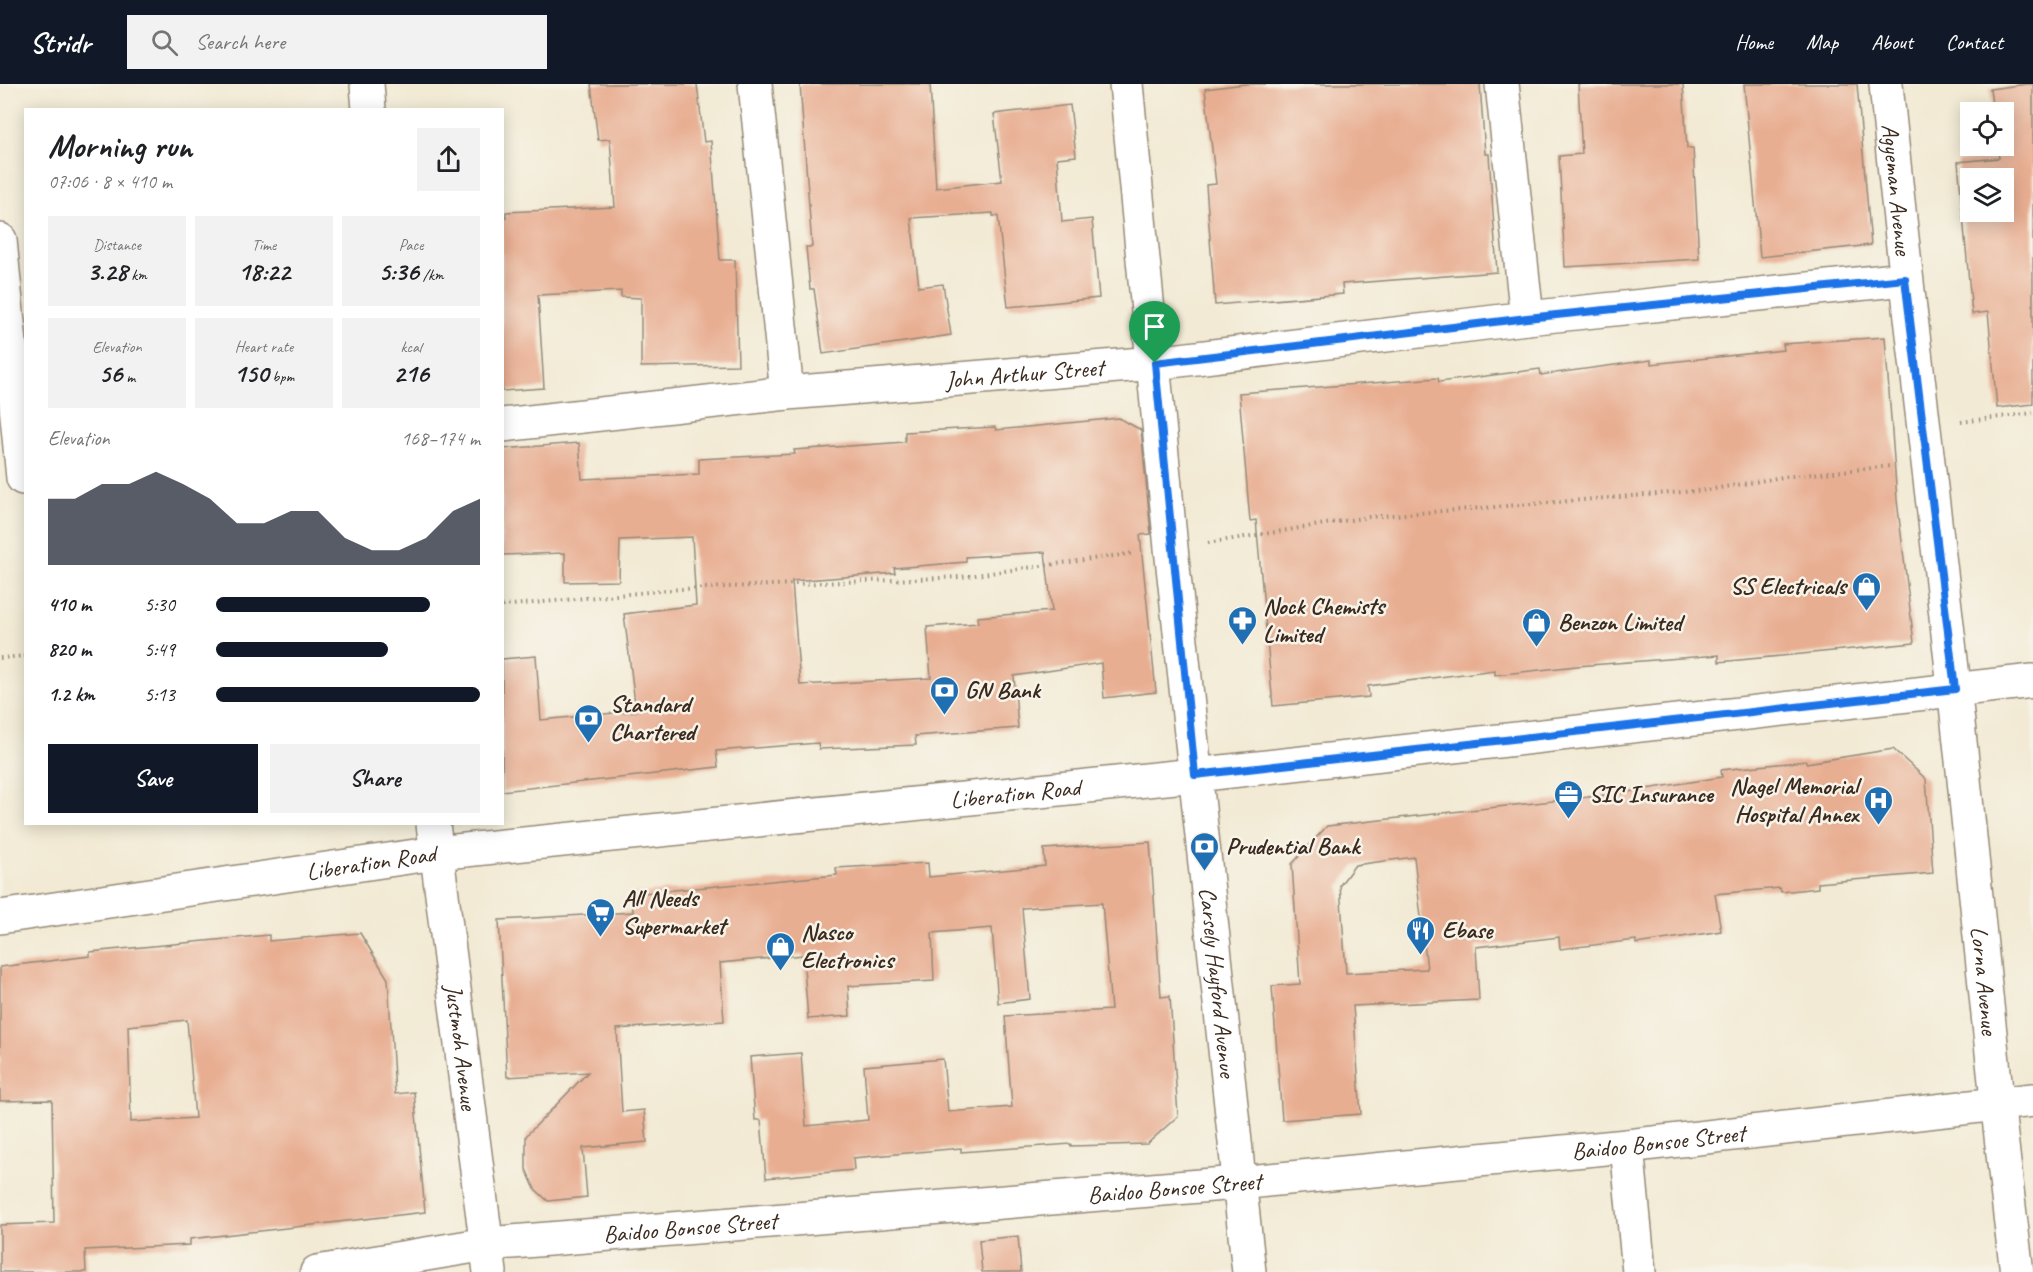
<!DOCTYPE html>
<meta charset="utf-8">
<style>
:root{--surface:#fff;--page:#f2f2f2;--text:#202124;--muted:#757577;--accent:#111827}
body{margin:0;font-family:Caveat,sans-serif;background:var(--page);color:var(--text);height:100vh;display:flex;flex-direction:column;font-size:22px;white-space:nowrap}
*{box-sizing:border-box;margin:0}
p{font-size:20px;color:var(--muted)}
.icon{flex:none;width:33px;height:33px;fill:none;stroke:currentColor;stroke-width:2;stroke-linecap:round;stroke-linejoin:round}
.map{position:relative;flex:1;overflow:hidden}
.sheet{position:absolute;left:24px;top:24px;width:480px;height:717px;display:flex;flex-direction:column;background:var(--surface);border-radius:0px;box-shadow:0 3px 15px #0003}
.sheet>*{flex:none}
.fabs{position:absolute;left:1960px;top:18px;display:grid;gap:12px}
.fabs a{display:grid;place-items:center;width:54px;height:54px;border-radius:0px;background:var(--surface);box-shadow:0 3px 15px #0003;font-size:30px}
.pin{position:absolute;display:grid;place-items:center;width:51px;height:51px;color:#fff;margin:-62px -26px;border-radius:50% 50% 50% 0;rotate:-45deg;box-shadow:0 0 6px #0007}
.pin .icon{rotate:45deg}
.round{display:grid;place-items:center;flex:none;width:63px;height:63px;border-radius:0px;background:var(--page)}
.summary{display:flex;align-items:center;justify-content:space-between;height:102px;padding:0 24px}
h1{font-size:33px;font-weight:600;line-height:45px}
.figures{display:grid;grid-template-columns:repeat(3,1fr);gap:9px;height:102px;padding:6px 24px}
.figures div{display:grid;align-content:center;border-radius:0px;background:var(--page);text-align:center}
.figures b{font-size:26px;font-weight:600}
.figures small{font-size:16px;font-weight:400}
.figures p{font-size:16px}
.chart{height:168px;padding:12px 24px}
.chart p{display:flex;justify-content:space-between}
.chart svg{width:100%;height:108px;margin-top:6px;fill:var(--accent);opacity:.7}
.primary-button{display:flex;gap:12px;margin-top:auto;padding:12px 24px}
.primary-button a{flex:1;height:69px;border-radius:0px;background:var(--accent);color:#fff;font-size:24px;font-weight:600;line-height:69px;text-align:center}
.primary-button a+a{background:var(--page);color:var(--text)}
ul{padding:0 24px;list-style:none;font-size:20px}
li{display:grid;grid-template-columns:96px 72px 1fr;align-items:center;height:45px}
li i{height:15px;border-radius:8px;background:var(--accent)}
header{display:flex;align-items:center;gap:36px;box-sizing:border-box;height:84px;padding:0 30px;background:var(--accent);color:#fff}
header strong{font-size:28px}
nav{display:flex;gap:33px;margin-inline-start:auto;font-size:21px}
.search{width:420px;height:54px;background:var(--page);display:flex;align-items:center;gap:15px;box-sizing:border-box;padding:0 21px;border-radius:0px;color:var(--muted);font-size:22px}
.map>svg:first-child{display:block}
</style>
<header>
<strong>Stridr</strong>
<div class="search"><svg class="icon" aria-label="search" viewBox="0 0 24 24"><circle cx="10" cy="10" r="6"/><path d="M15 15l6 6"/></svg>Search here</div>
<nav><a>Home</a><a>Map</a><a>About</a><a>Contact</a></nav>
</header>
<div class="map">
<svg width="2033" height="1188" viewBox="0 0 2033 1188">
<rect width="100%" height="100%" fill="#f7f3e8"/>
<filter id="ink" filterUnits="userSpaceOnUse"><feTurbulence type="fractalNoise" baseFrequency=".0167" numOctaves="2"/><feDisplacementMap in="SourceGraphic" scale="12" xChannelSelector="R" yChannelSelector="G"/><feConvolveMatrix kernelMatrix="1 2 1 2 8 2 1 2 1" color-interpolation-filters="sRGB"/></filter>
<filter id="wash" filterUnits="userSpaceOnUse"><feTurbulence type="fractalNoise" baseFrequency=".008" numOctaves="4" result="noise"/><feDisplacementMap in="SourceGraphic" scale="24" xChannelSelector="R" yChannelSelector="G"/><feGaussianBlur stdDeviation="1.35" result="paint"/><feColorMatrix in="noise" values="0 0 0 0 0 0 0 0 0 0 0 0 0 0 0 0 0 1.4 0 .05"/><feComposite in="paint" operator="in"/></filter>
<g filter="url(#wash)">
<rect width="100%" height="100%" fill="#f2ead4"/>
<g id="blocks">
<path fill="#e8ae92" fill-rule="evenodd" d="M591,0H697L704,58L711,57L720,176H735L738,281L641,283V214L621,213V207L538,211L544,304L502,307V133H506V128L615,123L610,55L598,56Z
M800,0H930L936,104L1002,97L994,30L1070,21L1076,72L1057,74L1062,138L1092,135L1099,214L1008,223L998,132H993V129L911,134L919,203L943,200L951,251L823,270L814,205H810L806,163H812Z
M1245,0H1480L1485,70H1489L1497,188L1342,200L1343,210L1215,221L1206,101L1216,100L1205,5Z
M1578,0H1683L1687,64H1693L1699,175L1565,183L1559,72L1582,70Z
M1744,0H1857L1871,161L1760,173Z
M2027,0H2033V320L1997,324L1988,228L1972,230L1958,78L1999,74L1997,62H2004V28H1993L1990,5ZM1971,94H2004V128H1971Z
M1885,253L1897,416L1914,559L1719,578V571L1577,582L1495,591V586L1368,602L1369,613L1273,622L1256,436L1250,437L1239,309L1438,294L1439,298L1540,285L1541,291L1651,276V280L1784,266L1783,260Z
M1119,334L1141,346L1151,450L1140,451L1156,608L1104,614L1101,579L1014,592L1018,644L915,652L916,661L819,665L818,659L716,667L718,683L502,707V575L536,572L541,636L636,627L624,530L696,521L692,453L620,456L619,497L565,498V469L502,471V365L579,359L582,395L699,390V375L795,370L794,366L905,358V348L995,343L996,346ZM1045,468L1052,527L977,533L978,539L927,543L931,594L800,601L792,497L895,489L894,484L966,478V473Z
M1893,665L1926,695L1933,789L1818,799V804L1781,808L1780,804L1715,810L1721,847L1636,860V856L1560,865L1559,853L1476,863L1479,916L1353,922L1361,1030L1282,1036L1272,902L1300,900L1292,780L1327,742L1615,710L1722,693L1721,686L1806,677V679ZM1414,773L1427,885L1346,889L1340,801L1355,781Z
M1150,758L1161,913L1170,912L1178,1032L1147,1060L1071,1062V1060L961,1068V1064L853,1074L854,1086L766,1094L761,1036H755L750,973L801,969L806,1042L868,1036L864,982L943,975L948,1028L1012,1023L1005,932L1111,926L1102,819L1022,824L1030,915L998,919L992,844L932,849L934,897L848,902L850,932L808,935L803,871L720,879L724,937L617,945L622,1028L644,1026L647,1058L583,1064L587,1113L548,1117L535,1105L526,1085V1052L588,988L507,993L499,836L633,828L632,810L837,791L836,784L928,779L929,793L1045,782L1044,765Z
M360,849L388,895L395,1010L414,1008L425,1128L190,1155V1161L85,1166L86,1188H0V1141L54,1139L52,1016L0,1017V883L90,872V868L269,851V857ZM187,936L195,1034L131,1038L128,942Z
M1018,1152L1021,1188H982L979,1156Z"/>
</g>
</g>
<g filter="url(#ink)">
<use href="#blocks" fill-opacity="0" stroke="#968a79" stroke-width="1.5"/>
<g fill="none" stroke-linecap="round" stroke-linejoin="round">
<defs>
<g id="minor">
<path d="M367,0L369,26"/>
<path d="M755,0L787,309"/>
<path id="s1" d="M1126,0L1171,464L1249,1188"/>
<path d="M1502,0L1527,234"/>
<path id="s2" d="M1886,0C1905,201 1932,402 1954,603C1976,798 1992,993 2017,1188"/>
<path d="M0,156L23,394"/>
<path id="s3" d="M502,341L787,309L1155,279L1527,234L1905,195"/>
<path id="s4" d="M433,740L490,1188"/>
<path id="s5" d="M0,833L436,769L1195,691L2033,597"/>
<path d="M1627,1062L1639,1188"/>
<path id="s6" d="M317,1188L487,1160L1237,1099L1627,1062L2033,1016"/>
</g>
</defs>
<use href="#minor" stroke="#968a79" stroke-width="36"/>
<path stroke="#968a79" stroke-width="4" stroke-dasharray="1.5 4.5" stroke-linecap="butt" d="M1961,338L2033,329
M1208,459L1368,433L1708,406L1783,393L1892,382
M502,522L680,505L961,493L1135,469
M0,574L26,572"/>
<use href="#minor" stroke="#fff" stroke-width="33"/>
</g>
</g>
<g fill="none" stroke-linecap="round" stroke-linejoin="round" filter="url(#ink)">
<defs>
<path id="route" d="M1905,195L1955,605L1195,691L1155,279L1527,234Z"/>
</defs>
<use href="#route" stroke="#fff" stroke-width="12"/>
<use href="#route" stroke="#1a73e8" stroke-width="8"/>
</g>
<defs>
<symbol id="shop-pin" viewBox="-11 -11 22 30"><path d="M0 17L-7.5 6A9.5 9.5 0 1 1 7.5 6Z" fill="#1f6fb2" stroke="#f7f3e8"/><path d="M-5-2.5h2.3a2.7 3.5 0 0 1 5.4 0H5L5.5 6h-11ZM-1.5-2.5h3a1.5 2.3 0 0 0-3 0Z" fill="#fff"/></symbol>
<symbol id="pharmacy-pin" viewBox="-11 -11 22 30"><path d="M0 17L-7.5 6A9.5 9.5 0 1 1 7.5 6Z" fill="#1f6fb2" stroke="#f7f3e8"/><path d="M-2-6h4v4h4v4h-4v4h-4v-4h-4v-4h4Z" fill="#fff"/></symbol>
<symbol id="bank-pin" viewBox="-11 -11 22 30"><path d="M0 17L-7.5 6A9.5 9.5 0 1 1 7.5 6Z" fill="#1f6fb2" stroke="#f7f3e8"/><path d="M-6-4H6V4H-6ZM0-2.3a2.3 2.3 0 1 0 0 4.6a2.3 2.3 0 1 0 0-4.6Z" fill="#fff"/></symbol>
<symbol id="office-pin" viewBox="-11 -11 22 30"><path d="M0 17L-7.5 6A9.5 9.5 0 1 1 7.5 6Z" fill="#1f6fb2" stroke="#f7f3e8"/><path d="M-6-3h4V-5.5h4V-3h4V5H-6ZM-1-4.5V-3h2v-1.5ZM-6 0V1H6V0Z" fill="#fff"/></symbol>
<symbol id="hospital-pin" viewBox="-11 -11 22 30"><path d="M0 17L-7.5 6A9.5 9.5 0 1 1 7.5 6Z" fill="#1f6fb2" stroke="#f7f3e8"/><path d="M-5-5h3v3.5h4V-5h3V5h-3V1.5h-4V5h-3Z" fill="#fff"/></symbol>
<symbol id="supermarket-pin" viewBox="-11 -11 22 30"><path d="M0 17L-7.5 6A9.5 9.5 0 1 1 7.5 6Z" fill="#1f6fb2" stroke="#f7f3e8"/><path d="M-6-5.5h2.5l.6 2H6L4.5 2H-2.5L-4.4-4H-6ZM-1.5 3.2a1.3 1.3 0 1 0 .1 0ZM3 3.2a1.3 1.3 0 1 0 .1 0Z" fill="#fff"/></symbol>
<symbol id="restaurant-pin" viewBox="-11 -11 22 30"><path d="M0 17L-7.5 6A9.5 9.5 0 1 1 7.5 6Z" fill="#1f6fb2" stroke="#f7f3e8"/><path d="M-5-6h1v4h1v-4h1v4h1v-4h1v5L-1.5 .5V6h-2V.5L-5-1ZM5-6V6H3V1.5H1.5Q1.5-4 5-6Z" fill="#fff"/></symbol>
</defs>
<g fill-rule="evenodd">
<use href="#shop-pin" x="1850" y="486" width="33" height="45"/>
<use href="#pharmacy-pin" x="1226" y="520" width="33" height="45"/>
<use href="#shop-pin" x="1520" y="522" width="33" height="45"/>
<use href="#bank-pin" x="928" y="590" width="33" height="45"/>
<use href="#bank-pin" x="572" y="618" width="33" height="45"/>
<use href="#office-pin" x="1552" y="694" width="33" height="45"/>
<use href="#hospital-pin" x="1862" y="700" width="33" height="45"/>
<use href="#bank-pin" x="1188" y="746" width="33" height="45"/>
<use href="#supermarket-pin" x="584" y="812" width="33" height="45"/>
<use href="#restaurant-pin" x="1404" y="830" width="33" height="45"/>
<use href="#shop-pin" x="764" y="846" width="33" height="45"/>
</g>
<g text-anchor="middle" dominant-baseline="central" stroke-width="5" stroke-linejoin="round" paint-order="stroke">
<g font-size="24" fill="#3b2a1e" stroke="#f7f3e8">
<text stroke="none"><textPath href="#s2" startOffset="106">Agyeman Avenue</textPath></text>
<text stroke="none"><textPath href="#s3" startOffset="525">John Arthur Street</textPath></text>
<text stroke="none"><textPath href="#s5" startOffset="1023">Liberation Road</textPath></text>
<text stroke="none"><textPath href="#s5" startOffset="375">Liberation Road</textPath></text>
<text stroke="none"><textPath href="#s2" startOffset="902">Lorna Avenue</textPath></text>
<text stroke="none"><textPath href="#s1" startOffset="903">Carsely Hayford Avenue</textPath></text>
<text stroke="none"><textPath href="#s4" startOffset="225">Justmoh Avenue</textPath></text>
<text stroke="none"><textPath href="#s6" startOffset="1348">Baidoo Bonsoe Street</textPath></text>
<text stroke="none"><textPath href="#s6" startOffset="862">Baidoo Bonsoe Street</textPath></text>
<text stroke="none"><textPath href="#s6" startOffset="376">Baidoo Bonsoe Street</textPath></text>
</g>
<g font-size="24" font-weight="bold" fill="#3b2a1e" stroke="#f7f3e8" text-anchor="start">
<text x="1846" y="502" text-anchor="end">SS Electricals</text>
<text x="1263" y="522">Nock Chemists<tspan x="1263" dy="28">Limited</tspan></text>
<text x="1558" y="538">Benzon Limited</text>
<text x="965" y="606">GN Bank</text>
<text x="610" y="620">Standard<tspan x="610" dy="28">Chartered</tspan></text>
<text x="1858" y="702" text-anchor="end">Nagel Memorial<tspan x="1858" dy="28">Hospital Annex</tspan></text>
<text x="1589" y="710">SIC Insurance</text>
<text x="1226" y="762">Prudential Bank</text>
<text x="622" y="814">All Needs<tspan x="622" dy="28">Supermarket</tspan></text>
<text x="1442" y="846">Ebase</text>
<text x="801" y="848">Nasco<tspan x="801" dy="28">Electronics</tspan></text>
</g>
</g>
</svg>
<div class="fabs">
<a><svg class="icon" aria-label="locate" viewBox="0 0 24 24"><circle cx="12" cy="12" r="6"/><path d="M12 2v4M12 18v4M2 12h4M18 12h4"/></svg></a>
<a><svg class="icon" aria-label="layers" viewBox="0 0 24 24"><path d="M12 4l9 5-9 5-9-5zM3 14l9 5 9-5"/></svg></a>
</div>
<div class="pin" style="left:1155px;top:279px;background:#1e9e55"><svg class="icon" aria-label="arrive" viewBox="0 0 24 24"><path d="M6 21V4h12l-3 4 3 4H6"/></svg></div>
<section class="sheet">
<div class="summary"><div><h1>Morning run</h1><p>07:06 · 8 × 410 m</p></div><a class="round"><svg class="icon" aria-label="share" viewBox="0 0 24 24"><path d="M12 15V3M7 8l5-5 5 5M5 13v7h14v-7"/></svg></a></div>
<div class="figures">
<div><p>Distance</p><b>3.28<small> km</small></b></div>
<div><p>Time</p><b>18:22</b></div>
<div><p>Pace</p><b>5:36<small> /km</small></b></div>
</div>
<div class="figures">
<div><p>Elevation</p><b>56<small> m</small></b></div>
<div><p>Heart rate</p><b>150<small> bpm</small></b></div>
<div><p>kcal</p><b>216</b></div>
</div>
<div class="chart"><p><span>Elevation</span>168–174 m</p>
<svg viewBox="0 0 160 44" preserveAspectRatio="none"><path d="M0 44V17L10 17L20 11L30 11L40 6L50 11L60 17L70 27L80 27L90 22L100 22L110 33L120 38L130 38L140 33L150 22L160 17V44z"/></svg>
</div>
<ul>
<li><b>410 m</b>5:30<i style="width:81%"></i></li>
<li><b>820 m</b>5:49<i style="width:65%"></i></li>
<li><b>1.2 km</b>5:13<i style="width:100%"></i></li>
</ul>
<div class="primary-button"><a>Save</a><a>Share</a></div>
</section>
</div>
